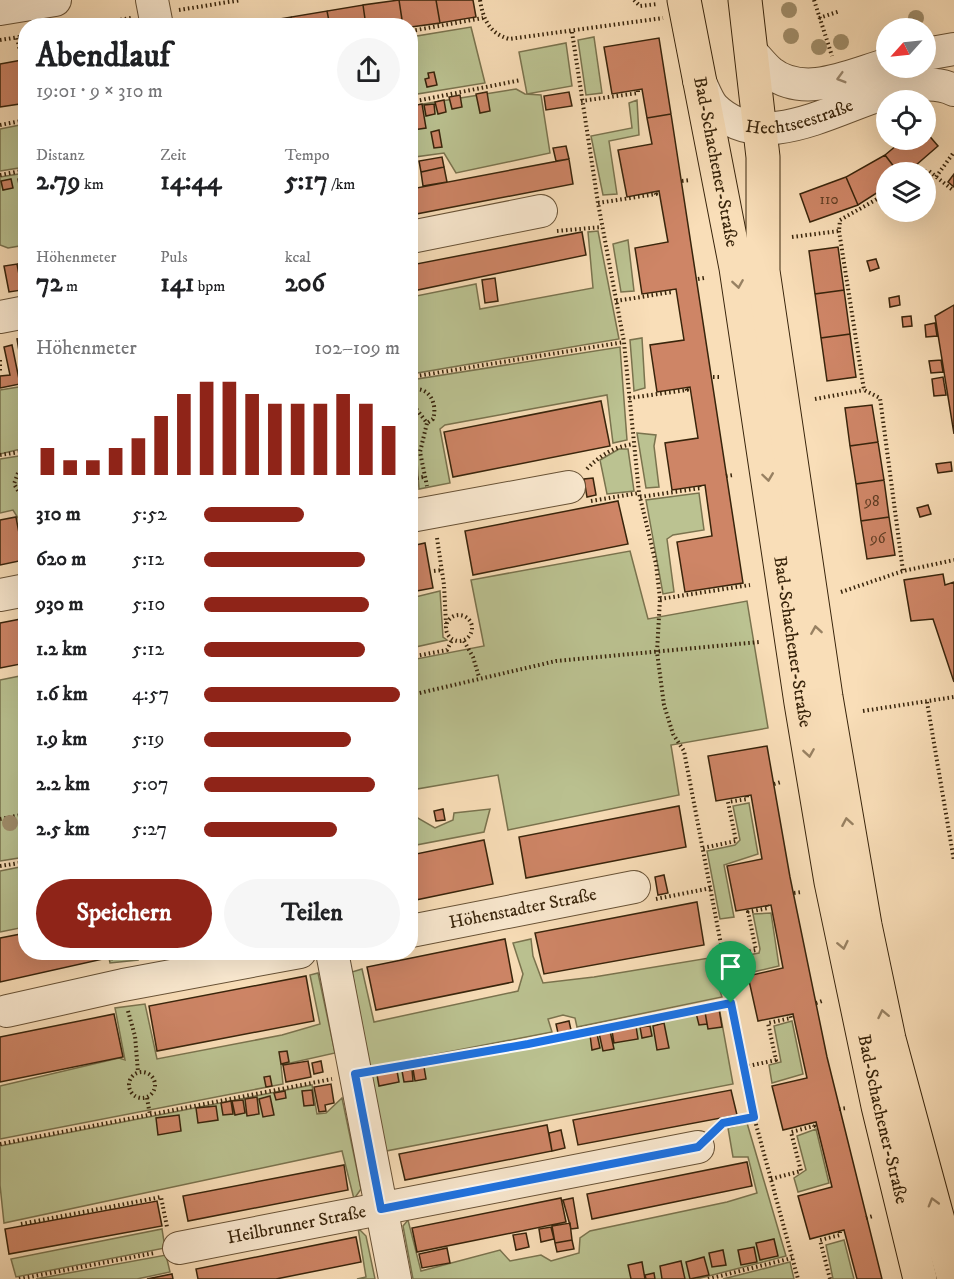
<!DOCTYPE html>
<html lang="de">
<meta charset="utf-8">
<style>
:root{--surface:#fff;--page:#f6f6f6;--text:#202124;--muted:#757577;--accent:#8f2418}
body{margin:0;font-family:"IM FELL DW Pica",serif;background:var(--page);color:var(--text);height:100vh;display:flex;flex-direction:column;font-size:22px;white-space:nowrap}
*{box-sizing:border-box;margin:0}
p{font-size:20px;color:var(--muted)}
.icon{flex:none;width:33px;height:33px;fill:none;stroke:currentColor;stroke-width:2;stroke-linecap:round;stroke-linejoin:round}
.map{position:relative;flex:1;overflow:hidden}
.details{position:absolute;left:18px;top:18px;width:400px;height:942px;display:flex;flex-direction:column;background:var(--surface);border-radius:24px;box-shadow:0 6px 24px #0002}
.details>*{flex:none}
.needle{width:39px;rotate:243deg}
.controls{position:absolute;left:876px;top:18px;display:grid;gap:12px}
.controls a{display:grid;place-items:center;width:60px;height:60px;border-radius:50%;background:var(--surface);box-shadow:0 6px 24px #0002;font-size:30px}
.pin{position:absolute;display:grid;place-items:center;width:51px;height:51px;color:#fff;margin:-62px -26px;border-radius:50% 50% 50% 0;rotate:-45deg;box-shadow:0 0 6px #0007}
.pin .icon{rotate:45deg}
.round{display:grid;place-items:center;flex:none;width:63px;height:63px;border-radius:32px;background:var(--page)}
.overview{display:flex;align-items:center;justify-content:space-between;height:102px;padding:0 18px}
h1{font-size:33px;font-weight:700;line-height:45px}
.metrics{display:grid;grid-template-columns:repeat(3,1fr);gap:9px;height:102px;padding:6px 18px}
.metrics div{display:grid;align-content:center}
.metrics b{font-size:26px;font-weight:700}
.metrics small{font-size:16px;font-weight:400}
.metrics p{font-size:16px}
.chart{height:168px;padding:12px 18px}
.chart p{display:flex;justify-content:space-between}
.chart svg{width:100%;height:108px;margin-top:6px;stroke:var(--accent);stroke-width:6}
.cta{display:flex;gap:12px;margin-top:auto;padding:12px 18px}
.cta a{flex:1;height:69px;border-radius:36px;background:var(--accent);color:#fff;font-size:24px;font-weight:700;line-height:69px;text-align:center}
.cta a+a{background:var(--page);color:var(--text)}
ul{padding:0 18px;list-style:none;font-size:20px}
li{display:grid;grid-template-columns:96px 72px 1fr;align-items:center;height:45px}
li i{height:15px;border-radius:8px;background:var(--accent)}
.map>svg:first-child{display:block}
</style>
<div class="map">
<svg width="954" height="1279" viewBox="0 0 954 1279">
<rect width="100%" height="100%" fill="#f9deb8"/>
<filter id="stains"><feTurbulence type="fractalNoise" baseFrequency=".00333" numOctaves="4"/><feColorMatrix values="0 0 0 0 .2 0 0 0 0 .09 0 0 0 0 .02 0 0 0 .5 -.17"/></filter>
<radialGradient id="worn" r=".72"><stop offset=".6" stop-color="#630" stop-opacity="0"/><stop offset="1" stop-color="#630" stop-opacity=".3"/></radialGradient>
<path fill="#bbc291" stroke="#7a734e" stroke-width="1.5" d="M471,27L485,83L411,95V37Z
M594,37L602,93L586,95L578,40Z
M566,43L572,86L527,94L519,52Z
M516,89L525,94L541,95L550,153L456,173L444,153L415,157V174H411V106Z
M637,100L639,135L609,141L617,194L603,195L591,136L632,128L629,103Z
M25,124V167L0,171V129Z
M25,173V245L8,248L0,245V177Z
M598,231L619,339L411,374V297L476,284L480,309L593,288L588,232Z
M628,240L634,291L621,292L613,244Z
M642,338L645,388L634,391L630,340Z
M620,347L627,440L613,443L607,395L445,425L440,429L450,483L419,489L416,447L411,443V380Z
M25,386V448L0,454V390Z
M637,433L656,435L654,446L659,487L646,488Z
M619,449H628L634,491L607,494L600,460Z
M25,455H26L25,557L18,518L13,510L0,513V459Z
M699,493L704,530L673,535L667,539L674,592L663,594L646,500Z
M630,551L648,619L747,601L768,728L671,745L679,795L508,830L498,775L411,790V660L484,646L471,580Z
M440,591L443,637L447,640L411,648V598Z
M25,675V857L0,861V680Z
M749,803L758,854L724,865L734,917L720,919L707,851L735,845L740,840L733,806Z
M490,809L484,832L411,846V821L418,818L435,828L453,820L454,813Z
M25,866V927L0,932V871Z
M771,913L779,966L753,972L748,955L759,953L760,949L753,914Z
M531,939L533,956L543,983L594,977L709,958L722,997L577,1027L575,1018L563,1015L548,1019L552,1032L370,1067L352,972L362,969L374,1022L518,991L523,974L513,943Z
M108,953H136L138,960L110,963Z
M318,973L335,1053L281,1065L283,1084L0,1139V1086L119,1058L125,1060L115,1008L145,1004L157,1059L282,1035L320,1024L310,975Z
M719,1007L733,1084L386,1151L371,1073Z
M792,1021L803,1074L772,1083L769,1065L781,1062L774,1026Z
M312,1085L317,1114L326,1113L342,1098L361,1189L354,1199L342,1151L4,1223L0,1185V1146Z
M747,1123L786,1256L697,1279H413L403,1226L408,1220L421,1271L500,1250L510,1261L541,1255L551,1261L579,1253L580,1238L590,1231L727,1202L757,1193L748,1157H733L728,1128Z
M816,1129L829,1183L798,1192L794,1178L806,1170L797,1136Z
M358,1228L366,1236L375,1279H357L366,1277Z
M162,1229L165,1248L16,1277L11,1259Z
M844,1240L854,1279H833L826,1245Z
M166,1255L170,1272L137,1279H36Z
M790,1262L794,1279H723Z"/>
<path fill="#ce8566" stroke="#38240b" stroke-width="1.5" d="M399,0L403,26H366L363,5Z
M399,0H436L440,23L411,27L403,26Z
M436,0H473L476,17L440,23Z
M363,5L366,26H330L327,11Z
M327,11L330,26H293L291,17Z
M291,17L293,26H256L255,23Z
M659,38L671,114L647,118L642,89L612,94L604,47Z
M22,60H26V103L0,107V64Z
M434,72L437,85L427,87L425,79L429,78L428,73Z
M487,92L490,111L480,113L476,94Z
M569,92L572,106L546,110L544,96Z
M460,95L462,107L452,109L449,97Z
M444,100L446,112L438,114L435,102Z
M422,104L426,128L413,130L411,106Z
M434,104L435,114L426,116L424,105Z
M671,114L743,583L685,592L677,542L712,536L705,485L672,490L665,443L698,438L690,387L657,392L650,345L684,340L676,289L642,294L635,248L668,242L659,191L627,197L618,150L652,144L647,118Z
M439,130L442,147L434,148L431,132Z
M926,132L938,146L908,172H898L885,155L903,140H926Z
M566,146L569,159L556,161L553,148Z
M885,155L898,172H886V187L858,205L846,177Z
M442,157L444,167L421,172L419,161Z
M569,159L573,184L411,215V189Z
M444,167L447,182L423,186L421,172Z
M954,174V187L948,182Z
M26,177V190L20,191L18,179Z
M846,177L858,205L810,222L800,194Z
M11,179L13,188L3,190L1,181Z
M582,232L586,255L413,291L411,265Z
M838,247L844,290L815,294L809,251Z
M876,259L879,268L870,271L867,261Z
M26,262V289L22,290L17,264Z
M17,264L22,290L9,292L4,266Z
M495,278L498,301L485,303L482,280Z
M844,290L850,334L821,338L815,294Z
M899,296L900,305L890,307L889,298Z
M954,305V434L935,316Z
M911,316L912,326L903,327L902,317Z
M935,323L937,336L926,337L925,325Z
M850,334L856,377L827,381L821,338Z
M24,338L26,363L21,364L17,339Z
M12,345L20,384L0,388V376L10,375L4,347Z
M941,360L943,372L931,373L929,361Z
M943,377L946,395L934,396L932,379Z
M601,401L610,446L453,477L444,432Z
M872,405L878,442L850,446L845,408Z
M878,442L884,480L856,484L850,446Z
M951,462L952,471L938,473L936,464Z
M411,466L416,489L411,490Z
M593,478L596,495L587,497L584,479Z
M884,480L889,517L861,521L856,484Z
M618,501L628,544L473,575L465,531Z
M928,505L931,514L920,517L917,508Z
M16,517L24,560L0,565V520Z
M889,517L895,555L867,559L861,521Z
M425,543L433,588L411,592V546Z
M943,574L945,585L954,582V682L933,619L911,621L904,580Z
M26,618V663L0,668V623Z
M767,746L790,877L827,1057L882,1279H857L844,1230L810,1239L798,1196L832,1187L816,1122L783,1130L772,1086L807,1078L793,1014L758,1021L748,976L783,968L771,905L736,911L727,866L762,859L751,795L716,801L708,756Z
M679,806L686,847L526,878L519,837Z
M443,809L445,820L436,821L434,811Z
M484,840L493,884L411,901V855Z
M664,875L668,893L658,895L655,877Z
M697,902L704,945L544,974L535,933Z
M26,933V952H101L103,959L0,982V938Z
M505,939L513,982L376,1010L367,967Z
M306,976L314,1021L157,1051L149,1006Z
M719,1009L722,1027L708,1029L705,1012Z
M705,1012L707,1024L699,1025L696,1013Z
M114,1014L123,1057L0,1082V1037Z
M569,1021L571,1030L558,1033L556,1024Z
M664,1023L669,1048L657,1050L653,1026Z
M636,1026L638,1039L614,1043L612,1031Z
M650,1026L652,1036L642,1038L640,1027Z
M610,1031L614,1049L603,1051L599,1033Z
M597,1034L600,1048L592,1050L590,1035Z
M287,1051L289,1062L281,1064L279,1052Z
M308,1061L311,1077L286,1082L283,1065Z
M321,1061L323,1072L314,1074L312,1063Z
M424,1067L426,1079L415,1081L413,1069Z
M412,1070L413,1081L404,1082L402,1071Z
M397,1071L399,1082L379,1086L377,1075Z
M270,1076L272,1086L266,1087L264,1077Z
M331,1084L334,1103L325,1105L326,1111L319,1112L314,1087Z
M312,1090L314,1105L304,1106L302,1091Z
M731,1090L737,1115L578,1145L573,1120Z
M285,1091L286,1098L276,1100L274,1093Z
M270,1096L274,1115L263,1117L259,1099Z
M257,1097L259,1114L247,1116L245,1099Z
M243,1100L245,1113L235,1115L232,1101Z
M231,1101L233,1114L223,1115L221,1103Z
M216,1106L218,1120L198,1123L196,1108Z
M179,1115L181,1131L158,1135L156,1118Z
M547,1125L552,1151L405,1180L399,1154Z
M561,1130L565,1148L552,1151L549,1133Z
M747,1162L752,1186L592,1219L587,1194Z
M344,1165L348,1190L188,1221L183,1196Z
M561,1198L566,1222L417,1252L412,1228Z
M573,1198L578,1228L571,1229L563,1200Z
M157,1201L162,1226L9,1254L5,1229Z
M570,1223L572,1240L555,1243L552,1226Z
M551,1227L554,1239L541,1242L539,1229Z
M526,1233L529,1247L516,1250L513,1235Z
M356,1237L361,1262L276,1279H198L196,1269Z
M774,1239L778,1256L760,1260L756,1243Z
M572,1240L574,1249L557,1252L555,1243Z
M754,1247L757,1262L741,1265L738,1250Z
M447,1248L450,1263L422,1268L419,1254Z
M723,1250L726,1265L712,1267L709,1253Z
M704,1257L709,1275L690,1279L686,1262Z
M681,1261L685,1279H662L660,1266Z
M642,1262L645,1279H631L628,1265Z
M654,1273L655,1279H646L645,1275Z
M172,1274L173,1279H147Z"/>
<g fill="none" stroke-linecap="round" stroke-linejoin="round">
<defs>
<g id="minor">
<path d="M152,0L157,26"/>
<path d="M0,9L55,0"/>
<path d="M751,52C757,58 763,66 770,72C804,99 851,75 886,65"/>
<path d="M926,54L954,49"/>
<path id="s1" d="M699,80C703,88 708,102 714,108C780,173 890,59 954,90"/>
<path d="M411,237L541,211"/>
<path d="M0,317L26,312"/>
<path d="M411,516L569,487"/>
<path d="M0,595L26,590"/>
<path id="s2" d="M411,931L634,887"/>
<path d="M332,952L395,1279"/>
<path d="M7,1011L123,985L300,952"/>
<path id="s3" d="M179,1248L698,1147"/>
</g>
<g id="major">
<path id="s4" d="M684,0L736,268L801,703L831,882L878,1106L920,1279"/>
<path d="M745,0L763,157V271L826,697L865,925L889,1039L954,1279"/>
</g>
</defs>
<use href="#minor" stroke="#685236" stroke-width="34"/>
<use href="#major" stroke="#38240b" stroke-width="35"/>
<path stroke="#38240b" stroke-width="4" stroke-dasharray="1.5 3" stroke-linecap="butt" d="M480,0C483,19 489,33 509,39L663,18
M634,0L640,6L657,4
M814,0L832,56
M179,10L241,0
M819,18L840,11
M85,26L131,18
M411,31L483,18
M572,32L598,203L624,342L639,493L656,564L660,599L657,652L664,705L673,734L684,751L754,1117L798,1279
M17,38L22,60
M0,40L26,36
M581,101L638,93V90
M411,102L521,80
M0,125L26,120
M916,172L929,171L954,191
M0,175L26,170
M936,177L954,152
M682,181L690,180
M598,203L656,194L655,192
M557,231L602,227
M839,231L864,390L880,398L903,571
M792,237L839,231L840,220L886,194
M698,279L704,278
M616,301L672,292L671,290
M0,360V372
M411,377L624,342
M713,377H719
M411,390C429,385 438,404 433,419L427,423
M629,398L687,390L686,388
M815,399L864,390
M411,402L427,423L420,452L427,486
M0,455L26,451
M26,469L18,473L14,484L20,494L26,496
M587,469C600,455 614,447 633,444
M726,476L733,475
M417,478L423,477
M640,497L701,488L700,486
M591,501L639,493
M437,538L444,585L446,624
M434,571L442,570
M841,592L903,571L954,560
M660,599L750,585
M446 628a13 13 0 1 1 26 0a13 13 0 1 1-26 0Z
M464,641L473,657L479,677
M411,657L447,650L452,640
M411,695L556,661L759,642
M927,702L954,861
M863,711L954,697
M774,784L781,782
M0,819L26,814
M703,848L736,841L728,802L747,799V796
M0,866L26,862
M794,893L801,892
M656,899L711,888
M109,952L111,961
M723,957L756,950L748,912L768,908L767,905
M816,1003L822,1001
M128,1011L135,1036L138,1072
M744,1067L776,1060L768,1023L791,1018L790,1014
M381,1070L528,1044L731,1003
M129 1085a13 13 0 1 1 26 0a13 13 0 1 1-26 0Z
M147,1098L150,1115
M839,1109L846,1108
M716,1130L723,1123L754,1117
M0,1144L332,1079
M771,1179L801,1171L791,1132L814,1126L813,1123
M866,1218L873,1216
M21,1224L161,1197L167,1227
M19,1279L154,1253
M708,1279L792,1258
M830,1279L820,1240L840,1235V1232"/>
<use href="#minor" stroke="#fbead1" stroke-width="32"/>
<use href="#major" stroke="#f9deb8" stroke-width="33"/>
</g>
<g fill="#a18e6b">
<circle cx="789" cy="10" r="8"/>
<circle cx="916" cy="18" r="8"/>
<circle cx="791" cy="36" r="8"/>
<circle cx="841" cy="42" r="8"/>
<circle cx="819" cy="47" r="8"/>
<circle cx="10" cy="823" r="8"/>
</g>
<defs><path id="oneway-chevron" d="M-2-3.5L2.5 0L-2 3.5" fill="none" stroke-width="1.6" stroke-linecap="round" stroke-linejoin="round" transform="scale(1.5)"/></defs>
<use stroke="#9a876e" href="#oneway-chevron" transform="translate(841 78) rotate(164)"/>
<g stroke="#988162">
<use href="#oneway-chevron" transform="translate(738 284) rotate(81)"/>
<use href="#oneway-chevron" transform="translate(768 477) rotate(82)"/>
<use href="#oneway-chevron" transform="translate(816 630) rotate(-99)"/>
<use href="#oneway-chevron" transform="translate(809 753) rotate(81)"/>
<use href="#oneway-chevron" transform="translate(847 822) rotate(-100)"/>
<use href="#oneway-chevron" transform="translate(843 945) rotate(78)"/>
<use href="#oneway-chevron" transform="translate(883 1014) rotate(-102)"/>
<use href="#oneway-chevron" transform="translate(933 1202) rotate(-106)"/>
</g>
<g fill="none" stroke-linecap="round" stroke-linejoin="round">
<defs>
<path id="route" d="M731,1003L754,1117L723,1123L698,1147L381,1209L355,1074L528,1044Z"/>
</defs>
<use href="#route" stroke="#fff" stroke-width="12"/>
<use href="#route" stroke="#1a73e8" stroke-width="8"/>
</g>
<g text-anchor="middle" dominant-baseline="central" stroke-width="5" stroke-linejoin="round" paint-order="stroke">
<g font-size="15" fill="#5e3c22">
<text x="829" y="199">110</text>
<text x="872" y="501">98</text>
<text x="878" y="538">96</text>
</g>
<g font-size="18" fill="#38240b" stroke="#fbead1">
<text stroke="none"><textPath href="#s1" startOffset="124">Hechtseestraße</textPath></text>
<text stroke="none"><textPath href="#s4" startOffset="165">Bad-Schachener-Straße</textPath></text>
<text stroke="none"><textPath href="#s4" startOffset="651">Bad-Schachener-Straße</textPath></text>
<text stroke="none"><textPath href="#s2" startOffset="114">Höhenstadter Straße</textPath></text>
<text stroke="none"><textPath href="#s4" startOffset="1137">Bad-Schachener-Straße</textPath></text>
<text stroke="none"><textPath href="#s3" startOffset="120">Heilbrunner Straße</textPath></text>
</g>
</g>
<rect width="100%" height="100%" filter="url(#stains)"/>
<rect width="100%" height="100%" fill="url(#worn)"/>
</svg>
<div class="controls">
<a><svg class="needle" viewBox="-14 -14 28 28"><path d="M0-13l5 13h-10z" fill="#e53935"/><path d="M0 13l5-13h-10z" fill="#757577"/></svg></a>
<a><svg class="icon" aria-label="locate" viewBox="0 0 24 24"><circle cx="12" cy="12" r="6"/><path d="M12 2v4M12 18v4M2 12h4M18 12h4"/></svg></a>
<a><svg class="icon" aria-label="layers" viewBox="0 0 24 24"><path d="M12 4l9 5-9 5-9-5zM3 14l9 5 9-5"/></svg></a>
</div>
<div class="pin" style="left:731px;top:1003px;background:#1e9e55"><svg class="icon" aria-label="arrive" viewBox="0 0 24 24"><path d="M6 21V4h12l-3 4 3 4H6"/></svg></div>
<section class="details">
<div class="overview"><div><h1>Abendlauf</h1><p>19:01 · 9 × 310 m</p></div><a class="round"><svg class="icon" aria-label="share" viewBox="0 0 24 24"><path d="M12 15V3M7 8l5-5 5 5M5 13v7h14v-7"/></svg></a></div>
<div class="metrics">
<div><p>Distanz</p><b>2.79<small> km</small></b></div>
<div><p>Zeit</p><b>14:44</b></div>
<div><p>Tempo</p><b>5:17<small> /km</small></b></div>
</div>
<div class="metrics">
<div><p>Höhenmeter</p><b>72<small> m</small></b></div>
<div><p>Puls</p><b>141<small> bpm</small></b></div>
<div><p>kcal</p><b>206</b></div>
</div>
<div class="chart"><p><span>Höhenmeter</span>102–109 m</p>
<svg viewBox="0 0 160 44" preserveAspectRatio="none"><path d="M5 44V33M15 44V38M25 44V38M35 44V33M45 44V29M55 44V20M65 44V11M75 44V6M85 44V6M95 44V11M105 44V15M115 44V15M125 44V15M135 44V11M145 44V15M155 44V24"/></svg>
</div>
<ul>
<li><b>310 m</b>5:52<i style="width:51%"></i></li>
<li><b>620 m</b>5:12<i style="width:82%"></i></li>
<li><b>930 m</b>5:10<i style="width:84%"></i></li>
<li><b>1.2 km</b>5:12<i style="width:82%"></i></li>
<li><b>1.6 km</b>4:57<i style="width:100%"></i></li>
<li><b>1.9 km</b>5:19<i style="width:75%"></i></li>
<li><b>2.2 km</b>5:07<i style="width:87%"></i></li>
<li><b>2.5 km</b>5:27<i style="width:68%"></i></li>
</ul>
<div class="cta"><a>Speichern</a><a>Teilen</a></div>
</section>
</div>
